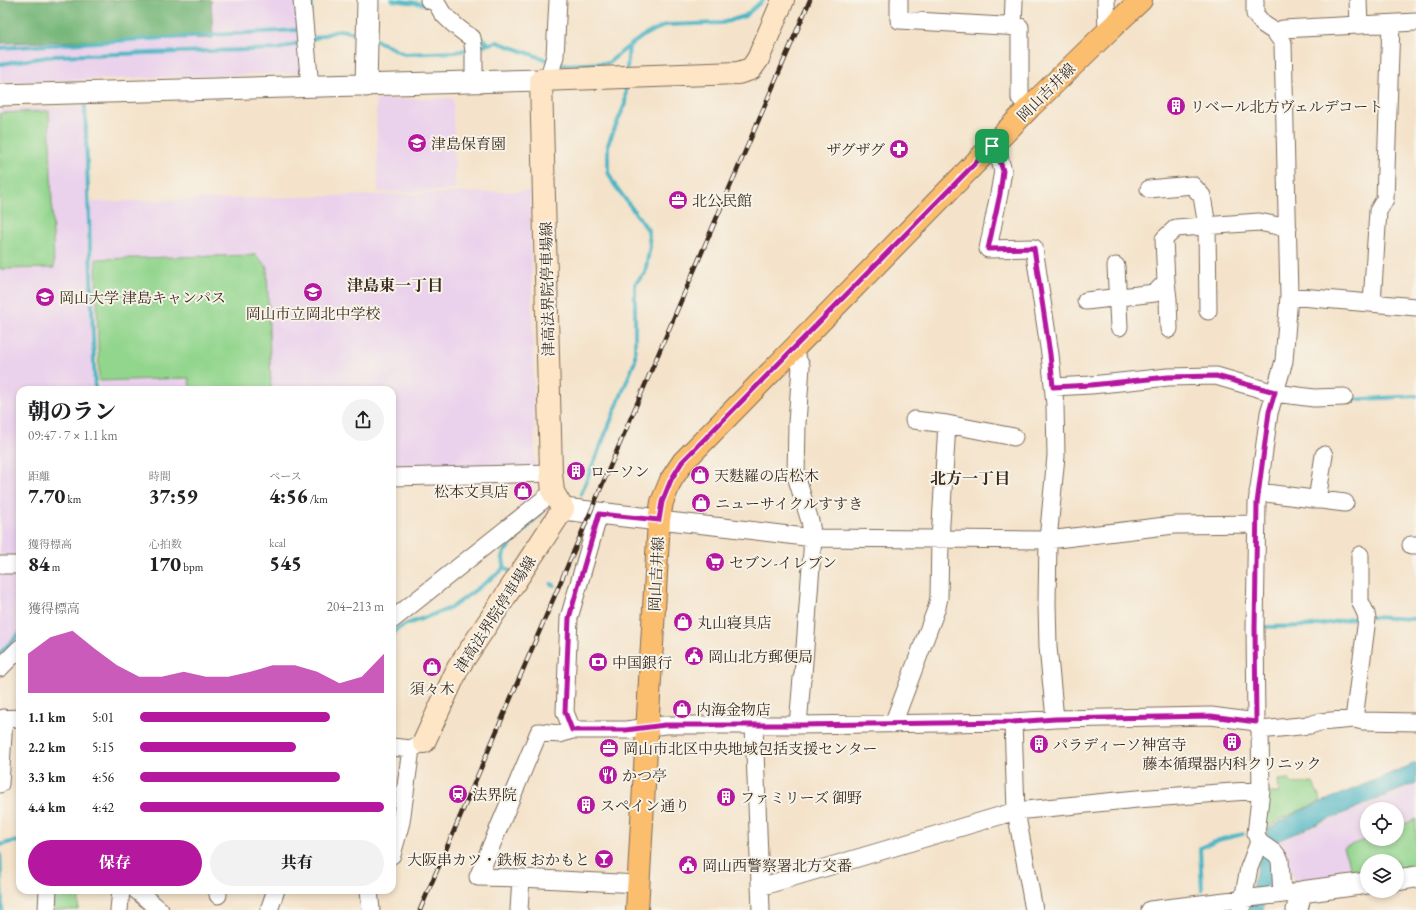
<!DOCTYPE html>
<html lang="ja">
<meta charset="utf-8">
<style>
:root{--surface:#fff;--page:#f2f2f2;--text:#202124;--muted:#757577;--accent:#b5179e}
body{margin:0;font-family:"EB Garamond","Noto Serif JP",serif;background:var(--page);color:var(--text);height:100vh;display:flex;flex-direction:column;font-size:15px;white-space:nowrap}
*{box-sizing:border-box;margin:0}
p{font-size:13px;color:var(--muted)}
.icon{flex:none;width:22px;height:22px;fill:none;stroke:currentColor;stroke-width:2;stroke-linecap:round;stroke-linejoin:round}
.map{position:relative;flex:1;overflow:hidden}
.drawer{position:absolute;left:16px;top:386px;width:380px;height:508px;display:flex;flex-direction:column;background:var(--surface);border-radius:12px;box-shadow:0 2px 6px #0003}
.drawer>*{flex:none}
.tools{position:absolute;left:1360px;top:802px;display:grid;gap:8px}
.tools a{display:grid;place-items:center;width:44px;height:44px;border-radius:50%;background:var(--surface);box-shadow:0 2px 6px #0003;font-size:20px}
.pin{position:absolute;display:grid;place-items:center;width:34px;height:34px;color:#fff;margin:-17px;border-radius:8px;box-shadow:0 2px 6px #0006}
.round{display:grid;place-items:center;flex:none;width:42px;height:42px;border-radius:21px;background:var(--page)}
.overview{display:flex;align-items:center;justify-content:space-between;height:68px;padding:0 12px}
h1{font-size:22px;font-weight:800;line-height:30px}
.figures{display:grid;grid-template-columns:repeat(3,1fr);gap:6px;height:68px;padding:4px 12px}
.figures div{display:grid;align-content:center}
.figures b{font-size:20px;font-weight:800}
.figures small{font-size:11px;font-weight:400}
.figures p{font-size:11px}
.chart{height:112px;padding:8px 12px}
.chart p{display:flex;justify-content:space-between}
.chart svg{width:100%;height:72px;margin-top:4px;fill:var(--accent);opacity:.7}
.cta{display:flex;gap:8px;margin-top:auto;padding:8px 12px}
.cta a{flex:1;height:46px;border-radius:24px;background:var(--accent);color:#fff;font-size:16px;font-weight:800;line-height:46px;text-align:center}
.cta a+a{background:var(--page);color:var(--text)}
ul{padding:0 12px;list-style:none;font-size:13px}
li{display:grid;grid-template-columns:64px 48px 1fr;align-items:center;height:30px}
li i{height:10px;border-radius:5px;background:var(--accent)}
.map>svg:first-child{display:block}
</style>
<div class="map">
<svg width="1416" height="910" viewBox="0 0 1416 910">
<rect width="100%" height="100%" fill="#f7f3e8"/>
<filter id="ink" filterUnits="userSpaceOnUse"><feTurbulence type="fractalNoise" baseFrequency=".025" numOctaves="2"/><feDisplacementMap in="SourceGraphic" scale="8" xChannelSelector="R" yChannelSelector="G"/><feConvolveMatrix kernelMatrix="1 2 1 2 8 2 1 2 1" color-interpolation-filters="sRGB"/></filter>
<filter id="wash" filterUnits="userSpaceOnUse"><feTurbulence type="fractalNoise" baseFrequency=".012" numOctaves="4" result="noise"/><feDisplacementMap in="SourceGraphic" scale="16" xChannelSelector="R" yChannelSelector="G"/><feGaussianBlur stdDeviation="0.9" result="paint"/><feColorMatrix in="noise" values="0 0 0 0 0 0 0 0 0 0 0 0 0 0 0 0 0 1.4 0 .05"/><feComposite in="paint" operator="in"/></filter>
<g filter="url(#wash)">
<rect width="100%" height="100%" fill="#f4e3ca"/>
<path fill="#ead1ec" fill-rule="evenodd" d="M0,0H296L303,73L0,82Z
M453,98L455,190L378,192L376,100Z
M84,107L94,390H20V640L0,660V109Z
M530,191L535,468L392,473V390H98L99,381L90,202Z
M1416,784V868L1397,870V861H1367V873L1299,881L1294,880L1280,841ZM1367,809H1397V839H1367Z"/>
<path fill="#92d58d" stroke="#668056" d="M49,111L54,268L0,269V113Z
M256,255L267,267L271,390H190L189,378L99,381L96,259Z
M1288,779L1293,784L1313,783L1321,801L1278,820L1265,831V793H1279L1278,780Z
M1416,819V866L1397,868V861H1367V871L1353,873L1343,848L1367,839H1397V827Z
M53,890H80L78,910H51Z"/>
<path fill="#75b678" stroke="#58704b" d="M0,0H211L213,38L0,43Z"/>
<path fill="#48b5c4" stroke="#427071" d="M1416,763V783L1279,840L1275,845V872L1269,884L1263,910H1247L1265,836L1267,831L1279,822L1300,811Z"/>
<g fill="none" stroke-linecap="round" stroke-linejoin="round">
<path stroke="#48b5c4" stroke-width="4" d="M392,0L425,4
M311,12L312,0
M476,35L485,40L488,44
M374,39L404,54L456,52L470,49
M309,40L340,30L359,34
M477,47L497,42L550,61
M0,48L297,30
M0,64L54,56L279,49L302,42
M557,64L560,65L608,63L629,46L646,34L666,25L722,23L745,16L763,0
M627,69L629,46
M85,106L95,390
M1347,400L1416,396
M581,494L635,361V284L645,273L650,246L648,230L614,184L608,172V144L625,104L626,85
M510,571L506,569C503,563 502,558 504,552L542,511
M551,584L554,585
M1370,617L1416,619
M1263,627L1311,626L1362,617
M392,636L397,629L407,624L451,608L500,572L504,566
M0,653L20,633
M0,845L11,842L20,841
M0,854L2,910
M1202,891L1200,848L1222,839L1243,834"/>
</g>
</g>
<g filter="url(#ink)">
<g fill="none" stroke-linecap="round" stroke-linejoin="round">
<defs>
<path id="minor" d="M302,0L310,87
M429,0C441,3 437,8 444,15C453,24 462,32 472,38L474,51V83
M899,0V20L1020,27V98L1030,107
M1106,0L1107,32
M1255,0V14L1263,24L1275,32L1283,43L1289,296L1284,361L1269,413L1257,503L1255,628L1256,722L1260,730L1261,790L1256,834L1259,842L1276,854L1280,860L1282,894
M1358,0L1359,25
M1013,27L1014,0
M1275,32L1283,29L1416,22
M548,80L555,56L558,0
M992,146L999,157L1003,171L999,194L988,249L1034,248L1050,354L1055,405L1056,456L1048,540L1047,603L1048,647L1055,719
M1149,189L1192,185L1202,196L1207,226L1208,311
M1116,266L1119,327
M1166,282L1168,299L1169,329
M1289,296L1416,307
M1086,301L1155,293L1166,282L1164,239L1176,228L1259,222L1288,228
M1372,303L1378,211L1385,199L1391,24
M793,351L801,366L797,423L796,476L810,521L813,538L803,675L802,678L798,725
M1053,387L1091,385L1168,377L1216,376L1275,393L1314,398L1344,397
M914,420L947,424L1014,437
M392,477L551,473
M1258,492L1345,503
M1317,500L1324,455
M659,520L732,528L813,538L1048,540L1174,525L1257,524
M1411,545H1416
M0,565H20
M392,620L553,492
M0,668L20,648
M0,719L20,718
M1354,719L1367,619L1366,614L1360,601V555
M1013,722L1016,811L1034,910
M893,724L937,607L939,597L940,540L947,424
M754,725L761,910
M572,730L565,712L569,618L599,514
M1260,730L1310,725L1320,722L1354,719L1363,721L1416,722
M392,747L411,749L420,744
M0,784L4,718
M392,855L401,822L411,749
M521,878L478,877L539,732L560,734L572,730H626L665,725H798L1013,722L1055,719L1211,716L1256,722
M760,887L1016,811L1137,799L1261,790
M136,890L160,910
M369,890L371,910
M218,895V890
M47,910L48,890
M119,910L121,890
M269,910L276,890
M519,910L521,878L638,884
M1150,910L1292,893
M1241,910L1249,868L1259,842"/>
<path id="tertiary" d="M366,86L368,0
M0,95L541,80
M563,509L659,520
M1397,880L1416,877
M1297,910L1301,892L1367,883"/>
<path id="secondary" d="M424,742L458,668L563,509L553,492L551,473L541,80L738,73L751,69L758,59L783,0"/>
<path id="primary" d="M637,910L659,520L662,502L671,480L683,462L1030,107L1107,32L1141,0"/>
</defs>
<use href="#minor" stroke="#7c6b5a" stroke-width="19"/>
<use href="#tertiary" stroke="#7c6b5a" stroke-width="23"/>
<use href="#secondary" stroke="#7c6b5a" stroke-width="24"/>
<use href="#primary" stroke="#7c6b5a" stroke-width="24"/>
<use href="#minor" stroke="#fff" stroke-width="17"/>
<use href="#tertiary" stroke="#fff" stroke-width="21"/>
<use href="#secondary" stroke="#fde5c5" stroke-width="22"/>
<use href="#primary" stroke="#fbbd6e" stroke-width="22"/>
<defs>
<path id="rail" d="M420,910L810,0"/>
</defs>
<use href="#rail" stroke="#3b2a1e" stroke-width="4.5"/>
<use href="#rail" stroke="#f7f3e8" stroke-width="3" stroke-dasharray="9" stroke-linecap="butt"/>
</g>
</g>
<g fill="none" stroke-linecap="round" stroke-linejoin="round" filter="url(#ink)">
<defs>
<path id="route" d="M992,146L999,158L1003,171L1000,194L988,249L1034,248L1050,354L1053,387L1091,385L1168,377L1216,376L1275,392L1269,412L1257,503L1255,628L1256,722L1211,716L1055,719L1013,722L798,725H665L626,730H572L565,712L569,618L599,514L659,520L662,502L671,480L682,462Z"/>
</defs>
<use href="#route" stroke="#fff" stroke-width="8"/>
<use href="#route" stroke="#b5179e" stroke-width="5"/>
</g>
<defs>
<symbol id="building-disc" viewBox="-11 -11 22 22"><circle r="9.5" fill="#b5179e" stroke="#f7f3e8"/><path d="M-4-6H4V6H1V3H-1V6H-4ZM-2.5-4.3h1.7v1.8h-1.7ZM.8-4.3h1.7v1.8H.8ZM-2.5-1h1.7V.8h-1.7ZM.8-1h1.7V.8H.8Z" fill="#fff"/></symbol>
<symbol id="school-disc" viewBox="-11 -11 22 22"><circle r="9.5" fill="#b5179e" stroke="#f7f3e8"/><path d="M0-5L7-2L0 1L-7-2ZM-4 1L0 2.5L4 1V4Q0 6-4 4Z" fill="#fff"/></symbol>
<symbol id="pharmacy-disc" viewBox="-11 -11 22 22"><circle r="9.5" fill="#b5179e" stroke="#f7f3e8"/><path d="M-2-6h4v4h4v4h-4v4h-4v-4h-4v-4h4Z" fill="#fff"/></symbol>
<symbol id="office-disc" viewBox="-11 -11 22 22"><circle r="9.5" fill="#b5179e" stroke="#f7f3e8"/><path d="M-6-3h4V-5.5h4V-3h4V5H-6ZM-1-4.5V-3h2v-1.5ZM-6 0V1H6V0Z" fill="#fff"/></symbol>
<symbol id="university-disc" viewBox="-11 -11 22 22"><circle r="9.5" fill="#b5179e" stroke="#f7f3e8"/><path d="M0-5L7-2L0 1L-7-2ZM-4 1L0 2.5L4 1V4Q0 6-4 4Z" fill="#fff"/></symbol>
<symbol id="shop-disc" viewBox="-11 -11 22 22"><circle r="9.5" fill="#b5179e" stroke="#f7f3e8"/><path d="M-5-2.5h2.3a2.7 3.5 0 0 1 5.4 0H5L5.5 6h-11ZM-1.5-2.5h3a1.5 2.3 0 0 0-3 0Z" fill="#fff"/></symbol>
<symbol id="supermarket-disc" viewBox="-11 -11 22 22"><circle r="9.5" fill="#b5179e" stroke="#f7f3e8"/><path d="M-6-5.5h2.5l.6 2H6L4.5 2H-2.5L-4.4-4H-6ZM-1.5 3.2a1.3 1.3 0 1 0 .1 0ZM3 3.2a1.3 1.3 0 1 0 .1 0Z" fill="#fff"/></symbol>
<symbol id="civic-disc" viewBox="-11 -11 22 22"><circle r="9.5" fill="#b5179e" stroke="#f7f3e8"/><path d="M-.6-6.5H3V-4.5H.6V-3L4-1V1h2V6H-6V1h2V-1L-.6-3ZM-1.2 2.5V6h2.4V2.5Z" fill="#fff"/></symbol>
<symbol id="bank-disc" viewBox="-11 -11 22 22"><circle r="9.5" fill="#b5179e" stroke="#f7f3e8"/><path d="M-6-4H6V4H-6ZM0-2.3a2.3 2.3 0 1 0 0 4.6a2.3 2.3 0 1 0 0-4.6Z" fill="#fff"/></symbol>
<symbol id="restaurant-disc" viewBox="-11 -11 22 22"><circle r="9.5" fill="#b5179e" stroke="#f7f3e8"/><path d="M-5-6h1v4h1v-4h1v4h1v-4h1v5L-1.5 .5V6h-2V.5L-5-1ZM5-6V6H3V1.5H1.5Q1.5-4 5-6Z" fill="#fff"/></symbol>
<symbol id="station-disc" viewBox="-11 -11 22 22"><circle r="9.5" fill="#b5179e" stroke="#f7f3e8"/><path d="M-3-6H3Q5-6 5-4V2Q5 4 3 4L4.5 6H3L1.5 4h-3L-3 6H-4.5L-3 4Q-5 4-5 2V-4Q-5-6-3-6ZM-3.5-4v3h7v-3ZM-3.5 1v1.5H-2V1ZM2 1v1.5H3.5V1Z" fill="#fff"/></symbol>
<symbol id="bar-disc" viewBox="-11 -11 22 22"><circle r="9.5" fill="#b5179e" stroke="#f7f3e8"/><path d="M-6-5H6L.8 .8V4.5H3.5V6h-7V4.5H-.8V.8Z" fill="#fff"/></symbol>
</defs>
<g fill-rule="evenodd">
<use href="#building-disc" x="1165" y="95" width="22" height="22"/>
<use href="#school-disc" x="406" y="132" width="22" height="22"/>
<use href="#pharmacy-disc" x="888" y="138" width="22" height="22"/>
<use href="#office-disc" x="667" y="189" width="22" height="22"/>
<use href="#school-disc" x="302" y="281" width="22" height="22"/>
<use href="#university-disc" x="34" y="286" width="22" height="22"/>
<use href="#building-disc" x="565" y="460" width="22" height="22"/>
<use href="#shop-disc" x="689" y="464" width="22" height="22"/>
<use href="#shop-disc" x="512" y="480" width="22" height="22"/>
<use href="#shop-disc" x="690" y="492" width="22" height="22"/>
<use href="#supermarket-disc" x="704" y="551" width="22" height="22"/>
<use href="#shop-disc" x="672" y="611" width="22" height="22"/>
<use href="#civic-disc" x="683" y="645" width="22" height="22"/>
<use href="#bank-disc" x="587" y="651" width="22" height="22"/>
<use href="#shop-disc" x="421" y="656" width="22" height="22"/>
<use href="#shop-disc" x="671" y="698" width="22" height="22"/>
<use href="#building-disc" x="1221" y="731" width="22" height="22"/>
<use href="#building-disc" x="1028" y="733" width="22" height="22"/>
<use href="#office-disc" x="598" y="737" width="22" height="22"/>
<use href="#restaurant-disc" x="597" y="764" width="22" height="22"/>
<use href="#station-disc" x="447" y="783" width="22" height="22"/>
<use href="#building-disc" x="715" y="786" width="22" height="22"/>
<use href="#building-disc" x="575" y="794" width="22" height="22"/>
<use href="#bar-disc" x="593" y="848" width="22" height="22"/>
<use href="#civic-disc" x="677" y="854" width="22" height="22"/>
</g>
<g text-anchor="middle" dominant-baseline="central" stroke-width="4" stroke-linejoin="round" paint-order="stroke">
<g font-size="15" fill="#3b2a1e" stroke="#f7f3e8">
<text transform="translate(1046 92) rotate(-45)">岡山吉井線</text>
<text transform="translate(547 289) rotate(-91)">津高法界院停車場線</text>
<text transform="translate(656 574) rotate(-87)">岡山吉井線</text>
<text transform="translate(495 614) rotate(-57)">津高法界院停車場線</text>
</g>
<g font-size="15" fill="#3b2a1e" stroke="#f7f3e8" text-anchor="start">
<text x="1190" y="106">リベール北方ヴェルデコート</text>
<text x="431" y="143">津島保育園</text>
<text x="885" y="149" text-anchor="end">ザグザグ</text>
<text x="692" y="200">北公民館</text>
<text x="59" y="297">岡山大学 津島キャンパス</text>
<text x="313" y="313" text-anchor="middle">岡山市立岡北中学校</text>
<text x="590" y="471">ローソン</text>
<text x="714" y="475">天麩羅の店松木</text>
<text x="509" y="491" text-anchor="end">松本文具店</text>
<text x="715" y="503">ニューサイクルすすき</text>
<text x="729" y="562">セブン-イレブン</text>
<text x="697" y="622">丸山寝具店</text>
<text x="708" y="656">岡山北方郵便局</text>
<text x="612" y="662">中国銀行</text>
<text x="432" y="688" text-anchor="middle">須々木</text>
<text x="696" y="709">内海金物店</text>
<text x="1053" y="744">パラディーソ神宮寺</text>
<text x="623" y="748">岡山市北区中央地域包括支援センター</text>
<text x="1232" y="763" text-anchor="middle">藤本循環器内科クリニック</text>
<text x="622" y="775">かつ亭</text>
<text x="472" y="794">法界院</text>
<text x="740" y="797">ファミリーズ 御野</text>
<text x="600" y="805">スペイン通り</text>
<text x="590" y="859" text-anchor="end">大阪串カツ・鉄板 おかもと</text>
<text x="702" y="865">岡山西警察署北方交番</text>
</g>
<g font-size="16" font-weight="bold" fill="#3b2a1e" stroke="#f7f3e8">
<text x="395" y="285">津島東一丁目</text>
<text x="970" y="478">北方一丁目</text>
</g>
</g>
</svg>
<div class="tools">
<a><svg class="icon" aria-label="locate" viewBox="0 0 24 24"><circle cx="12" cy="12" r="6"/><path d="M12 2v4M12 18v4M2 12h4M18 12h4"/></svg></a>
<a><svg class="icon" aria-label="layers" viewBox="0 0 24 24"><path d="M12 4l9 5-9 5-9-5zM3 14l9 5 9-5"/></svg></a>
</div>
<div class="pin" style="left:992px;top:146px;background:#1e9e55"><svg class="icon" aria-label="arrive" viewBox="0 0 24 24"><path d="M6 21V4h12l-3 4 3 4H6"/></svg></div>
<section class="drawer">
<div class="overview"><div><h1>朝のラン</h1><p>09:47 · 7 × 1.1 km</p></div><a class="round"><svg class="icon" aria-label="share" viewBox="0 0 24 24"><path d="M12 15V3M7 8l5-5 5 5M5 13v7h14v-7"/></svg></a></div>
<div class="figures">
<div><p>距離</p><b>7.70<small> km</small></b></div>
<div><p>時間</p><b>37:59</b></div>
<div><p>ペース</p><b>4:56<small> /km</small></b></div>
</div>
<div class="figures">
<div><p>獲得標高</p><b>84<small> m</small></b></div>
<div><p>心拍数</p><b>170<small> bpm</small></b></div>
<div><p>kcal</p><b>545</b></div>
</div>
<div class="chart"><p><span>獲得標高</span>204–213 m</p>
<svg viewBox="0 0 160 44" preserveAspectRatio="none"><path d="M0 44V20L10 10L20 6L30 17L40 27L50 34L60 34L70 31L80 34L90 34L100 31L110 27L120 27L130 31L140 38L150 34L160 20V44z"/></svg>
</div>
<ul>
<li><b>1.1 km</b>5:01<i style="width:78%"></i></li>
<li><b>2.2 km</b>5:15<i style="width:64%"></i></li>
<li><b>3.3 km</b>4:56<i style="width:82%"></i></li>
<li><b>4.4 km</b>4:42<i style="width:100%"></i></li>
</ul>
<div class="cta"><a>保存</a><a>共有</a></div>
</section>
</div>
